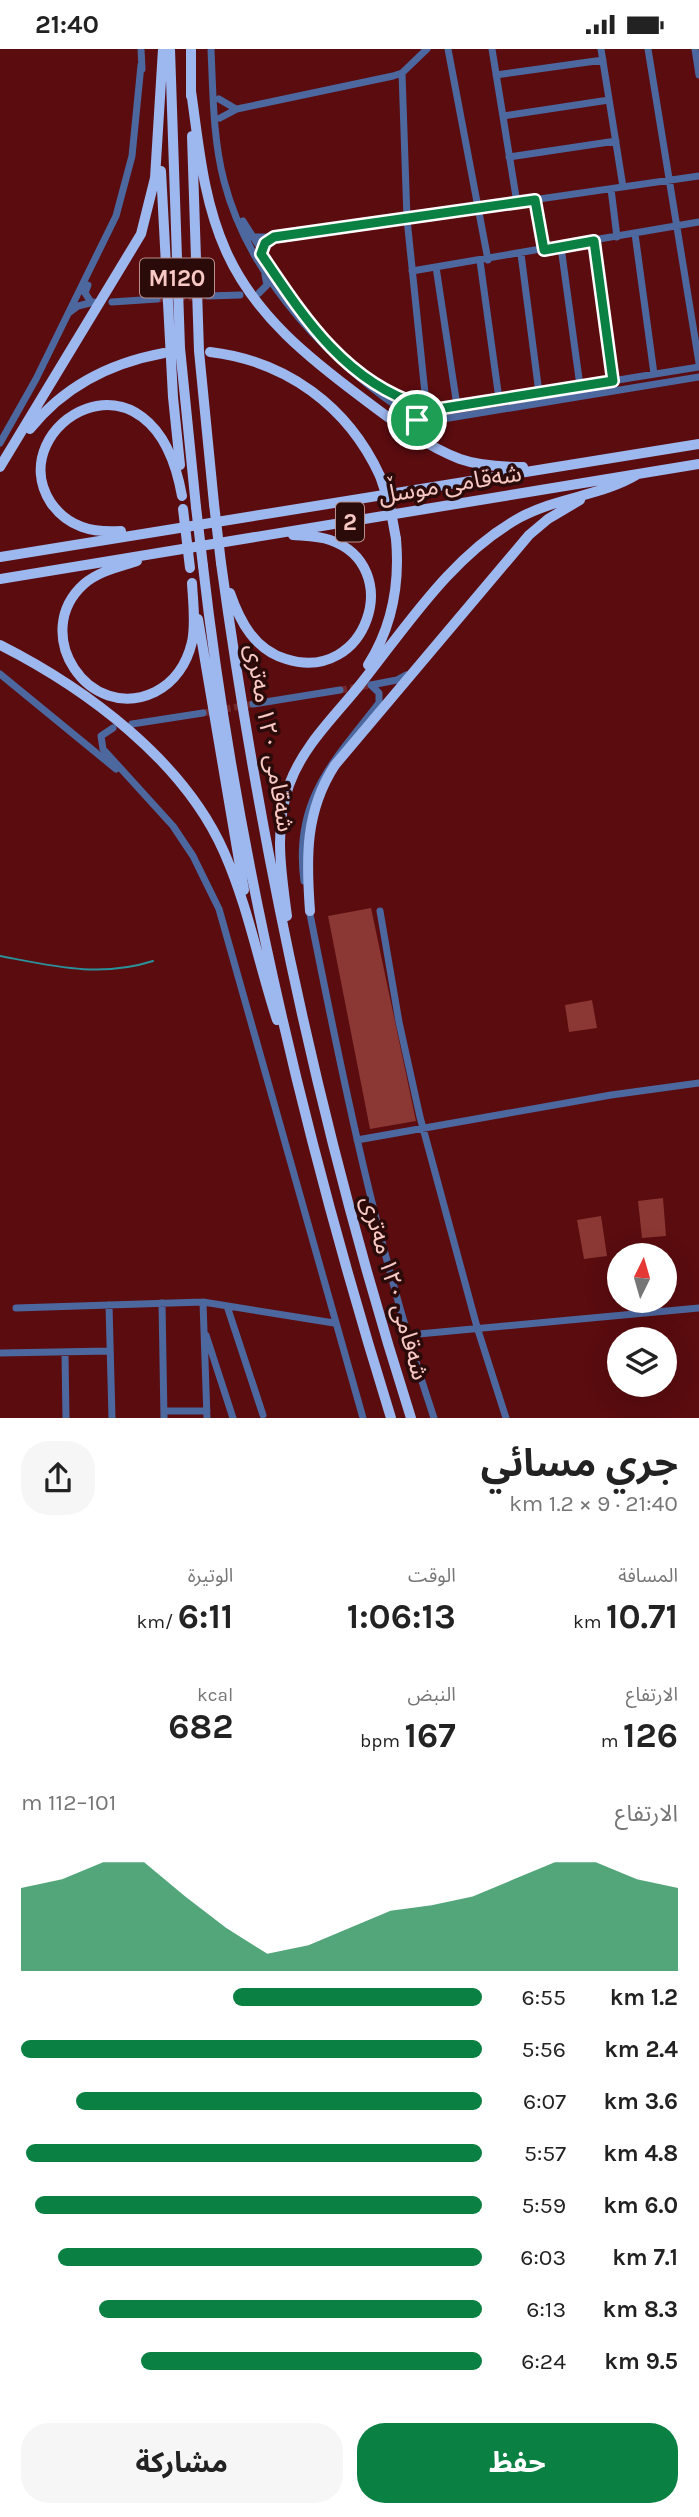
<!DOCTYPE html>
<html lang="ar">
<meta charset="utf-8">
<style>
:root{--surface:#fff;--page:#f6f6f6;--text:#222;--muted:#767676;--accent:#0b8043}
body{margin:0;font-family:Karla,"Noto Sans Arabic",sans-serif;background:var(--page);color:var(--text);direction:rtl;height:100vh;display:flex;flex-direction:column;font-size:26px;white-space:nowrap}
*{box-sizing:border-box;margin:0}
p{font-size:23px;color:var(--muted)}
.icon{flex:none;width:38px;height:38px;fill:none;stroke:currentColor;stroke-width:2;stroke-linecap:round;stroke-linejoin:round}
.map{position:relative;height:1369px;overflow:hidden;direction:ltr}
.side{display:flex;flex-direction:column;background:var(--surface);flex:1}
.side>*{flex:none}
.needle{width:46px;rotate:5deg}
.buttons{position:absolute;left:607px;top:1194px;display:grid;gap:14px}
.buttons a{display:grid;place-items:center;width:70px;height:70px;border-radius:50%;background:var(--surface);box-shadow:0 7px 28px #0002;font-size:35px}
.pin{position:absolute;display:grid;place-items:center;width:60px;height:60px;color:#fff;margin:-30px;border:4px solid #fff;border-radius:50%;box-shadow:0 2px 7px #0007}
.round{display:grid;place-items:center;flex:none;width:74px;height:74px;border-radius:28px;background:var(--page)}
.headline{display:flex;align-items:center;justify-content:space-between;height:119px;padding:0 21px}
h1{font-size:38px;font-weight:700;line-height:52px}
.figures{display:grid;grid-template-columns:repeat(3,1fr);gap:10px;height:119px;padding:7px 21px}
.figures div{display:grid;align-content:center}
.figures b{font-size:35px;font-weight:700}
.figures small{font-size:19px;font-weight:400}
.figures p{font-size:19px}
.chart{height:196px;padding:14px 21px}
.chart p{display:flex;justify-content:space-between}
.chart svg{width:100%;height:126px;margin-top:7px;fill:var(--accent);opacity:.7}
.button{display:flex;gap:14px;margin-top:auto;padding:14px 21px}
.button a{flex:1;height:80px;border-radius:28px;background:var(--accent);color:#fff;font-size:28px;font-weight:700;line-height:80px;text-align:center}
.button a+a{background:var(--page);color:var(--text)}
ul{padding:0 21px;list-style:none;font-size:23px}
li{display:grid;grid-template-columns:112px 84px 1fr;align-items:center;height:52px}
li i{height:18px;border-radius:9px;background:var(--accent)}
.status{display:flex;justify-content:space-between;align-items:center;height:49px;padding:0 35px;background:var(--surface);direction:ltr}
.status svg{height:19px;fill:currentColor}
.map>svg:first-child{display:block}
</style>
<div class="status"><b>21:40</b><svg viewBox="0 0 49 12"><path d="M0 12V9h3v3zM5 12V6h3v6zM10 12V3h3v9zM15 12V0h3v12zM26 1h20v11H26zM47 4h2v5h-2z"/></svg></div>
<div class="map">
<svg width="699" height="1369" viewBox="0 0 699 1369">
<rect width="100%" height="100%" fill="#5a0c0f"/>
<path fill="#8b3734" d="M371,859L416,1072L370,1080L328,867Z
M592,951L597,979L569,983L565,956Z
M663,1149L666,1187L642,1189L638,1152Z
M601,1167L607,1207L584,1210L577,1171Z"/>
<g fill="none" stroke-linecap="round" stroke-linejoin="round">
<path stroke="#2a909a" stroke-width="2" d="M0,907C53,917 100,929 153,912"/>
<path stroke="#72282a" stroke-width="7" stroke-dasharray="7 3.5" stroke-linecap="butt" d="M157,250L208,247
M340,641L371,636
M203,664L253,655"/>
<path stroke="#4d679f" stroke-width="7" d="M141,0L142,20
M211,0C213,44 213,90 224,132C250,232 333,317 417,371
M448,0L488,211
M492,0L517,154
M601,0L623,138
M648,0L699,314
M695,0L699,26
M402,24L407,170L426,354
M496,26L603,11
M219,50L236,60
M503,67L609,51
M220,69L237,60L393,27L402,24L427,0
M509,108L616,92
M611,140L617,188
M535,151L544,201
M243,172L302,265L342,310
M635,185L654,325
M251,188H274L699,127
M594,192L613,332
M561,198L580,337
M521,205L539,344
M480,212L499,350
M436,218L457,357
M412,222L699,173
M88,236L85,244L91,253
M259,244L267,236L265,226
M208,247L240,246
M112,253L157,250
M70,263L78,257L94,253
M362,326L390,344L420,356
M416 365a11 11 0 1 1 22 0a11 11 0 1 1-22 0Z
M438,360L699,318
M437,371L699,328
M0,394L36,330L116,167L132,107L141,16
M0,625L116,720
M371,636L397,631L406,626
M253,655L340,641
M132,675L203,664
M113,679L101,687L103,700L173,777L193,807L219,860L363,1369
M304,832C293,751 334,712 379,654V644L371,636
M309,860C343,1032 378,1203 434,1369
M380,862L399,973L420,1068L477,1278L506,1369
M357,1091L611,1046L699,1034
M203,1253L207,1369
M162,1254L164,1369
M109,1256L112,1369
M227,1257L263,1366
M16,1259L203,1253L334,1274
M206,1286L233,1369
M408,1286L699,1259
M0,1304L110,1302
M65,1304L66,1369
M164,1362H207"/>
<path stroke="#9db7ef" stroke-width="10" d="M170,0L180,299L196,458
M191,0V47
M191,42C199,97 203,151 226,202C255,267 310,310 365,351C394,373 426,397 460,410C480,417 502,418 523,418
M192,87L199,302L214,455
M161,122L173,348L180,416
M210,303C286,312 348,357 380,427
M30,380C64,337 110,314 164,304
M0,418L141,185L155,129L163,0
M121,482C92,484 68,478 51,454C0,376 153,283 182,447
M0,508L699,395
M137,512C119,518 99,522 84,535C29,584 89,675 155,643C175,633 187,614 192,593C196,574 193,553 192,534
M221,514C261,804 322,1090 411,1369
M203,517C236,806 305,1092 391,1369
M0,530L699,415
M230,544C240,573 255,601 286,610C367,636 406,517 330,491C319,487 305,487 293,486
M198,570L244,841
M0,596C87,640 184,712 224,803C248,857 259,916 277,971
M368,616C392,578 400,535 396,490
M310,862C306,809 305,762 335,716L529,486L548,470L580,451
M287,867C281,823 274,778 289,736C303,697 334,668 359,637C407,577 451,507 519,469C557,448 602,447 638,425"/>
<path stroke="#9db7ef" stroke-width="10" d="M380,427L390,457L396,490
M214,455L221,514
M196,458L203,517
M183,460L190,519"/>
</g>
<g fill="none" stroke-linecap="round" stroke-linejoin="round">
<defs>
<path id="route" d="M535,151L544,201L594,192L613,332L438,360L437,371L431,376H423L417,371L416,362L420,356C344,332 303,267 261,205L265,194L274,188Z"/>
</defs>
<use href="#route" stroke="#fff" stroke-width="14"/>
<use href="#route" stroke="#0b8043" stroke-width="9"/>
</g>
<g text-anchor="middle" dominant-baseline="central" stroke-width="7" stroke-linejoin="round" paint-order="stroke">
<g fill="#2b0b0a" stroke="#ba908c" stroke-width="2">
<rect x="140" y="209.5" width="74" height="39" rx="5"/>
<rect x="336" y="453.5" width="28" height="39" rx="5"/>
</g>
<g font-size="23" font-weight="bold" fill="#f8c9c4">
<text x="177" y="229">M120</text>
<text x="350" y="473">2</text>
</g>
<g font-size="24" fill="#f8c9c4" stroke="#2b0b0a">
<text transform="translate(450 435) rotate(-9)">شەقامی موسڵ</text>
<text transform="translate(270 689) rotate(80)">شەقامی ١٢٠ مەتری</text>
<text transform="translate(395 1239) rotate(74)">شەقامی ١٢٠ مەتری</text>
</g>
</g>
</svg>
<div class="buttons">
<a><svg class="needle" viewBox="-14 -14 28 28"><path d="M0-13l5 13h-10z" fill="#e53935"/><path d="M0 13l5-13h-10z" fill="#767676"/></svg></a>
<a><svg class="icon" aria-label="layers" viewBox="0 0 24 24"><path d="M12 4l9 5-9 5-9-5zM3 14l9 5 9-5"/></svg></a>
</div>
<div class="pin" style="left:417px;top:371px;background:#1e9e55"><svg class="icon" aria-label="arrive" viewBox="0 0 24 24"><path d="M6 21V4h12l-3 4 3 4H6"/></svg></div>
</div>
<section class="side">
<div class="headline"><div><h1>جري مسائي</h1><p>21:40 · 9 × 1.2 km</p></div><a class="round"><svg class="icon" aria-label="share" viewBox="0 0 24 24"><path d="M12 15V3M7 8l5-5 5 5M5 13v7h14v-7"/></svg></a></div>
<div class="figures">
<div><p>المسافة</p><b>10.71<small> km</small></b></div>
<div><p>الوقت</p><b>1:06:13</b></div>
<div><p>الوتيرة</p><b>6:11<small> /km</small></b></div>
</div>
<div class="figures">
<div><p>الارتفاع</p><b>126<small> m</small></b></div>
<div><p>النبض</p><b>167<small> bpm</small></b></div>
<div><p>kcal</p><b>682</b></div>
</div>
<div class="chart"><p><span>الارتفاع</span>101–112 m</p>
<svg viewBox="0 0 160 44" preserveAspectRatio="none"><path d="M0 44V15L10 12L20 6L30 6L40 18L50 29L60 38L70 35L80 29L90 23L100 21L110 18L120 12L130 6L140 6L150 12L160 15V44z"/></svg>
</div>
<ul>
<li><b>1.2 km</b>6:55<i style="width:54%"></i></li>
<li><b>2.4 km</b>5:56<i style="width:100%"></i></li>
<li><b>3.6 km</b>6:07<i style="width:88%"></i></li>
<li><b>4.8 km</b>5:57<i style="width:99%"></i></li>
<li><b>6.0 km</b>5:59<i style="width:97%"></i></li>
<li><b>7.1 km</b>6:03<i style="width:92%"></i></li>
<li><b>8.3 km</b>6:13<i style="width:83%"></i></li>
<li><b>9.5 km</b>6:24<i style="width:74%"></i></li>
</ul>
<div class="button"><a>حفظ</a><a>مشاركة</a></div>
</section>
